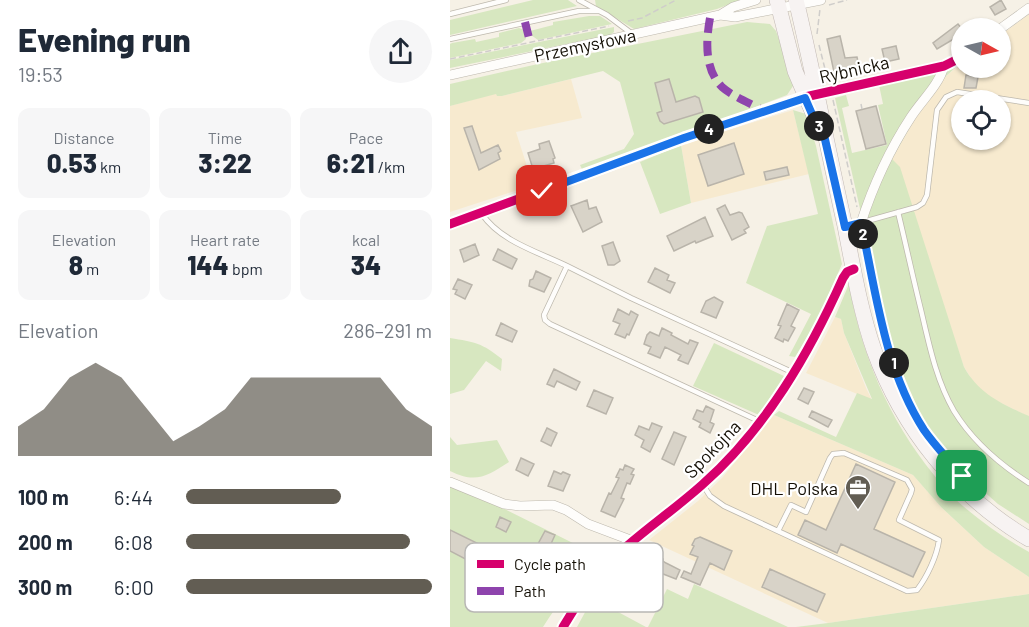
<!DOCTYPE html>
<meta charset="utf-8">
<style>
:root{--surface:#fff;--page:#f6f6f7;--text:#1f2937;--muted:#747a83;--accent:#625d53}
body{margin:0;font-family:Barlow,sans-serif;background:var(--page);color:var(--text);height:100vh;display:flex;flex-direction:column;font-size:22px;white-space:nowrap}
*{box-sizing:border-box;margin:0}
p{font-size:20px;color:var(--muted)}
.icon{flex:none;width:33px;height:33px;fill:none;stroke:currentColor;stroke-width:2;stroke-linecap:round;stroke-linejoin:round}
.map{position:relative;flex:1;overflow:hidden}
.sheet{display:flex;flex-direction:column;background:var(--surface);width:450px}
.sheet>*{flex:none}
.needle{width:39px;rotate:98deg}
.buttons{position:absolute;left:501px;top:18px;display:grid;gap:12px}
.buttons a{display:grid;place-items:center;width:60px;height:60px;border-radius:50%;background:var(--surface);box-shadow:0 2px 4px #0004;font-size:30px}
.pin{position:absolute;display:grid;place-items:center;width:51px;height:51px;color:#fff;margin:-26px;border-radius:12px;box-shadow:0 3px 9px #0006}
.km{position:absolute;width:30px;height:30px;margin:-15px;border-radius:50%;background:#222;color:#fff;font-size:16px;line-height:30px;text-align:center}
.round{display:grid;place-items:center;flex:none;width:63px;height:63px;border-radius:32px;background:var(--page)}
.head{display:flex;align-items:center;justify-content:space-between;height:102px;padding:0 18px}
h1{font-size:33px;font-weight:800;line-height:45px}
.stats{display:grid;grid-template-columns:repeat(3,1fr);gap:9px;height:102px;padding:6px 18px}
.stats div{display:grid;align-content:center;border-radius:12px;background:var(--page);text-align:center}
.stats b{font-size:26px;font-weight:800}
.stats small{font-size:16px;font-weight:400}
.stats p{font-size:16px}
.chart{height:168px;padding:12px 18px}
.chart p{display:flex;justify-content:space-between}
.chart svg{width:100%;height:108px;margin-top:6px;fill:var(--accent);opacity:.7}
ul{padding:0 18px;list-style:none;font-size:20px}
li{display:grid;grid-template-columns:96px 72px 1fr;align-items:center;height:45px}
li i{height:15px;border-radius:8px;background:var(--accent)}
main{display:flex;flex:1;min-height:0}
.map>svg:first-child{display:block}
</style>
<main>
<section class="sheet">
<div class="head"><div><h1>Evening run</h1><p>19:53</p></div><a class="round"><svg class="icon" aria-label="share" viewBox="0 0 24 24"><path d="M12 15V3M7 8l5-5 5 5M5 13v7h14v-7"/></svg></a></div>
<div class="stats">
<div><p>Distance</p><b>0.53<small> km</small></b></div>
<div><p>Time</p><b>3:22</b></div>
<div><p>Pace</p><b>6:21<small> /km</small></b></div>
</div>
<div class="stats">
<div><p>Elevation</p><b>8<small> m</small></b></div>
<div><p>Heart rate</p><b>144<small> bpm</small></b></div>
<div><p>kcal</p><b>34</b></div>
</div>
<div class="chart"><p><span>Elevation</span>286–291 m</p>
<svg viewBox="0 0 160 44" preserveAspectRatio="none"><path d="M0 44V32L10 25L20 12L30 6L40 12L50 25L60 38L70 32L80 25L90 12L100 12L110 12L120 12L130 12L140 12L150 25L160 32V44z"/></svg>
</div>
<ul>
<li><b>100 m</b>6:44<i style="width:63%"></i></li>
<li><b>200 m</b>6:08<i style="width:91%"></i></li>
<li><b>300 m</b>6:00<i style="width:100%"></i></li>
</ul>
</section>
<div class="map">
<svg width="579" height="627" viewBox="0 0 579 627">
<rect width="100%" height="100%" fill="#f6f1e6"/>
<path fill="#f7eacf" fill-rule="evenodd" d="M579,14V417L537,396L524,383L514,367L442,159L468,113L496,76L511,64L512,68H550L551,35ZM512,100H550V140H512Z
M121,79L132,118L66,132L83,185L0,212V106L46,93L47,96H52Z
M343,110L359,174L241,203L231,145Z
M385,317L391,319L394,333L416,388L422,400L356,373Z
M324,415L463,475L491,507L534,547L579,577V594L378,623L199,540L248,501L272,478Z"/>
<path fill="#d7e7c0" d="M83,0H118L127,6L0,35V20Z
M145,0H290L267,9L184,29L146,6Z
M139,16H150L162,24L88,40L81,35L80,31L103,25V22Z
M297,22L320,24L326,31L344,82L343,86L337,95L136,171H133L130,165L174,149L184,134L170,82L153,71L52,96H47L46,94L0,106V84L88,64Z
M164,27V32L160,35L0,68V60Z
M69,28L74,30L76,39L71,43L0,58V44L2,43L25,39L26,42L49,37V33Z
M511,63L496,76L468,113L442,159L450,167L514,367C529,394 552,404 579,416V524L548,504L514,474L474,423L441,346L385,98L396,95L399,106L392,108L402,153L437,145L428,105L433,104L429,85Z
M343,110L356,114L366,146L392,264L366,323L345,357L339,356L361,314L296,283L317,226L368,214Z
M231,145L241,203L210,214L190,162Z
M399,284C411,354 439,420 484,475C491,483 497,492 505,499C527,519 552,537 579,552V577L534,547L491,507L463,475L324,415L329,411L386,437L407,393L422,399L394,333L391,319L385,317Z
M0,338C25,342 32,343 52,359L51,371L36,361L14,390L0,394Z
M264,343L334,376L309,415L243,386Z
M0,437L7,445L47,440L59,462C37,476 26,484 0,471Z
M0,482L151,557C129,579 109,601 93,627H0Z
M244,584L338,627H198L217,589L238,599Z
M145,594L158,601L157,606L196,627H127Z
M579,594V627H346L378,623Z"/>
<path fill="#d8d3c8" stroke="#b9b4aa" stroke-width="1.5" d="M551,0L556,9L545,15L540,7Z
M508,24L512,29V34L487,49L483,43Z
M390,36L395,58L407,57L409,66L403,67V70L389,73L388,71L384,72L377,39Z
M446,46L449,59L435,62L432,49Z
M516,75L528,77L526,88H514Z
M219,79L226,102L245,96L249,98L253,112L214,124L210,121L207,113L212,111L205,83Z
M426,106L436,144L416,149L406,111Z
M22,126L31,153L48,145L51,151L48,153L50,159L29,170L14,128Z
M99,141L105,158L103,159L104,163L83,169L78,153L90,149L89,144Z
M284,143L294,174L258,186L248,155Z
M337,167L339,175L316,180L314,172Z
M137,200L139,209L146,207L152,222L133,232L121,206Z
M275,205L280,215L289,212L292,213L299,227L294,230L296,233L282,240L267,209Z
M255,217L263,236L246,243L245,241L224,251L217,236Z
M163,242L170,261L164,265H158L152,246Z
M25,244L29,255L14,262L10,250Z
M48,249L67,259L62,269L43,260Z
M205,268L219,275L217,280L225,283L220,293L198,282Z
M86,271L101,278L94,292L79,286L80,280L83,279Z
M8,279L22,285L15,299L5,294L7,290L3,289Z
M264,297L273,302L266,318L251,312L256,301Z
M337,304L349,310L341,326L345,328L338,341L334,339L333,342L325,338L331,326L328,325Z
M168,309L179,315L181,311L188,315L179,335L177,334L175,338L165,334L170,324L163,321Z
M51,323L67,331L62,342L46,335Z
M212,328L222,333L221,335L238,344L240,340L248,343L238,364L228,360L231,355L215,347L210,358L198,353L201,347L194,344L197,335L200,332L209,336Z
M104,369L130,382L126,390L107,381L104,387L97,384Z
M354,388L364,392L358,404L348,399Z
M144,390L163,398L156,414L137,406Z
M256,406L264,410L260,422L264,424L260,433L249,427L251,423L243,419L247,410L253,412Z
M362,411L382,420L378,427L359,417Z
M202,423L212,427L200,452L191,447L194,440L185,435L189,426L199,430Z
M97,428L107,433L101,446L91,441Z
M224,432L236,437L224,465L212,459Z
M71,458L84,464L78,476L66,470Z
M406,464L445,482L424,529L475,552L463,577L391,544L387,553L348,535L355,520L376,530Z
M175,465L184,469L181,474L184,475L180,484L177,483L171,498L174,499L165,517L151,511L159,493L161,494L169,478L166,477L170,469L173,470Z
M104,471L111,474L113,472L120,475L113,491L98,486Z
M50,517L61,522L56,532L46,527Z
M0,530L31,545L23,563L0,551Z
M95,531L105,535L91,566L83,562L92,546L88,544Z
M250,537L282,551L274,570L260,563L250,585L231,577L234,571L241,574L248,557L240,554L244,546L242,545L245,539Z
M200,552L213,559V561L216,563L230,570L226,579L208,572L205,578L191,572Z
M320,569L375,594L367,612L312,587Z"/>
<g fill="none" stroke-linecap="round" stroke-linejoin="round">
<defs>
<path id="service" d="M129,0L157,15L181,33
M0,14L56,0
M0,39L129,11H148
M448,212C456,245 463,278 471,310C479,344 486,380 504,411C523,442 549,464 579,483
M32,214C50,241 88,252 117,266L94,315L95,320L100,324L311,422
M399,226L467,207L473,203L477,195L487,110L496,97L507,92L579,103
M117,266L181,298L344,373
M253,485L260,496L274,506L457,591L467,590C477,577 487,556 489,540L449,520L461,493L462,489L457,480L394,453L383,454L380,458L356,512L341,505L328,531"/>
<path id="minor" d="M270,15L283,7L306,0
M550,29L579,8
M0,75L270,15L285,17L371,0
M411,223C423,186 440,149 461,117C472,100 489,85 494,66
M0,224L234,138L355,97L494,66L512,57
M0,482L54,504L70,506L103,505L116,510L138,524L183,541
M113,627L142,580L152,569C183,537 221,513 253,484C316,428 359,354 393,278L397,272L404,269"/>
<path id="primary" d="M327,0L345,71L369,127
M346,0C364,75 378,151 395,226C403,267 410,310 424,350C452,428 507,497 579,539"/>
</defs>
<use href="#service" stroke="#bdb8ad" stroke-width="6"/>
<use href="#minor" stroke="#bdb8ad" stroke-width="10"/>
<use href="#primary" stroke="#c2b9b4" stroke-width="16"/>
<path stroke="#cfcdca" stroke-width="1.5" stroke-dasharray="6 3" stroke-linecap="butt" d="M379,5L397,0
M178,21L192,18L226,0
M367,34L370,9
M369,45L378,81
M0,59L159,26
M383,100L407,207
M411,104L412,109
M413,232C424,281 430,331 450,378"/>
<use href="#service" stroke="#fefdfb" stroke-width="4.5"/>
<use href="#minor" stroke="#fefdfb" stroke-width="9"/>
<use href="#primary" stroke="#f7f3f2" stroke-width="15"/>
<path stroke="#8e44ad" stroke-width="8" stroke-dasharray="15 8" stroke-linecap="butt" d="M260,18C256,40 254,69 272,87C282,96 302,104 314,111
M75,22L80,42"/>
<defs>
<path id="cycleway" d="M0,224L234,138L355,97L494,66L512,57
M113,627L142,580L152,569C183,537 221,513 253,484C316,428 359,354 393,278L397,272L404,269"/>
</defs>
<use href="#cycleway" stroke="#fff" stroke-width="13"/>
<use href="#cycleway" stroke="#d6006c" stroke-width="9"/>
</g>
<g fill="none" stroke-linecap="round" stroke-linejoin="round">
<defs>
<path id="route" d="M92,191L234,138L355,98L365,121L374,135L395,227L411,223C426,292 434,368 474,430C485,446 500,461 512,476"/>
</defs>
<use href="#route" stroke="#fff" stroke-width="12"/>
<use href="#route" stroke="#1a73e8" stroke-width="8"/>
</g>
<defs>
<symbol id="office-pin" viewBox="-11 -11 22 30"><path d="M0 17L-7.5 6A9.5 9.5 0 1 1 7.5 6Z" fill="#625d53" stroke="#fff"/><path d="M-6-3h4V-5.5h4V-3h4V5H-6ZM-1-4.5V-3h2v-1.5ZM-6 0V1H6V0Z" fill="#fff"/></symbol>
</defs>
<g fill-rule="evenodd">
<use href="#office-pin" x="393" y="473" width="30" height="40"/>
</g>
<g text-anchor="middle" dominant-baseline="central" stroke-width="4.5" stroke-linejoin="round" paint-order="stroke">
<g font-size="18" fill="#130e04" stroke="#fff">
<text transform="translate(135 45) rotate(-12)">Przemysłowa</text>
<text transform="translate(404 69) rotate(-13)">Rybnicka</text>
<text transform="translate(262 449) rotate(-46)">Spokojna</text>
</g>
<g font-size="18" fill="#130e04" stroke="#fff" text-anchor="end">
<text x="388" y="488">DHL Polska</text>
</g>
</g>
<rect x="15" y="543" width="198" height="69" rx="9" fill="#fff" stroke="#b8b7b4" stroke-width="1.5"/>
<rect x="27" y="560" width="27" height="8" fill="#d6006c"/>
<rect x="27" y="587" width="27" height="8" fill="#8e44ad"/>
<g font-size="16" fill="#130e04">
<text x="64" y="570">Cycle path</text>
<text x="64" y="597">Path</text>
</g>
</svg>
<div class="buttons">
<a><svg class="needle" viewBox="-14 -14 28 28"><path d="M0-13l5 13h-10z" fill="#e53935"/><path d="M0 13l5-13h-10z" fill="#747a83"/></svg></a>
<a><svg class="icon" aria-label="locate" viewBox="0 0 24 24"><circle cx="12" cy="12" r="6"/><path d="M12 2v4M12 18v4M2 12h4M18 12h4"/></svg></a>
</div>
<div class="pin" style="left:512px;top:476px;background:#1e9e55"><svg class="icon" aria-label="arrive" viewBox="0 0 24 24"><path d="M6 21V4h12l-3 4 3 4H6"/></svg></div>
<div class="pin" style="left:92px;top:191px;background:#d93025"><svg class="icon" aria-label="check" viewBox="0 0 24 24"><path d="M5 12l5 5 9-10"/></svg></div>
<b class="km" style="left:444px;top:363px">1</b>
<b class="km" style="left:413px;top:234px">2</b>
<b class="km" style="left:369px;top:126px">3</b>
<b class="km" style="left:259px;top:129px">4</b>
</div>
</main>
